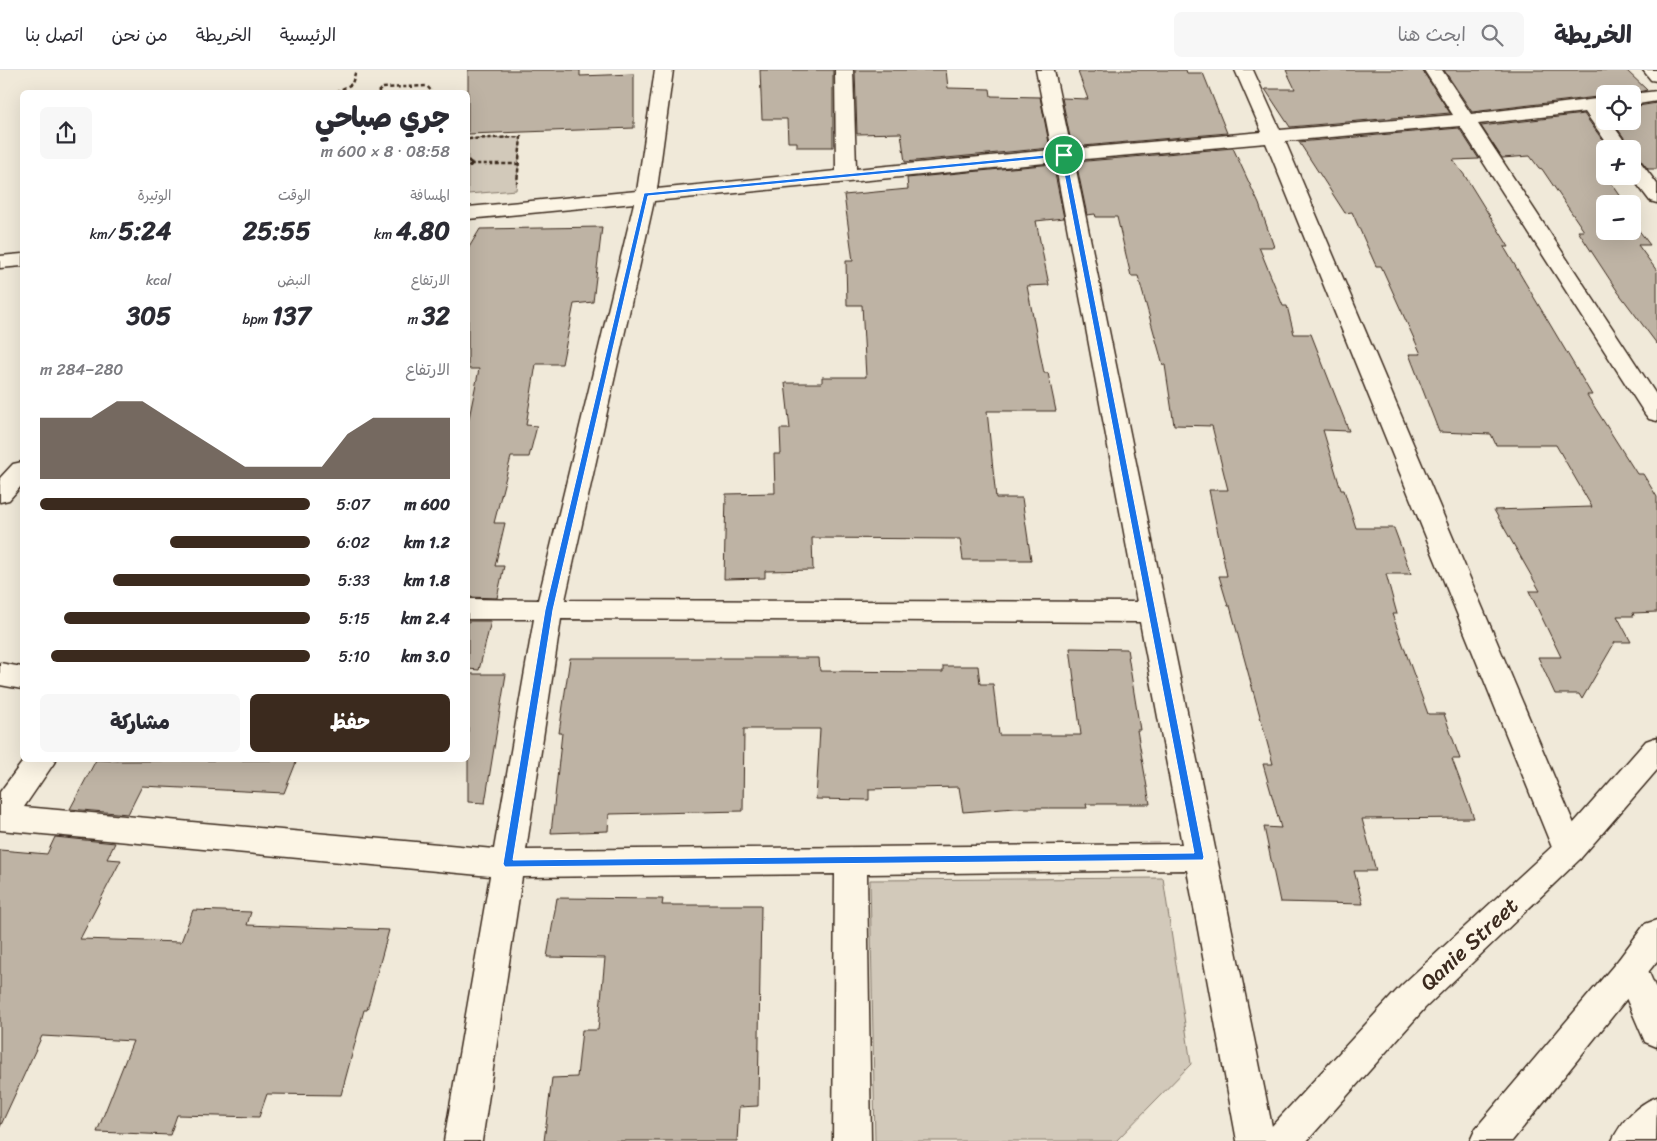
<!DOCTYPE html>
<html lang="ar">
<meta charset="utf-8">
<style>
:root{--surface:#fff;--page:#f7f7f7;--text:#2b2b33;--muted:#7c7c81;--line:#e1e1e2;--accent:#3b2a1e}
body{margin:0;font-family:Sriracha,"Playpen Sans Arabic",sans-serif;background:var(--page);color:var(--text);direction:rtl;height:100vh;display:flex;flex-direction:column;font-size:19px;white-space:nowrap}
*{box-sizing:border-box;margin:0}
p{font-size:16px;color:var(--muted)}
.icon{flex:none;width:28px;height:28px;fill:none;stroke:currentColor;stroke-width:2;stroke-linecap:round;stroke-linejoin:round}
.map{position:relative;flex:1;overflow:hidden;direction:ltr}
.details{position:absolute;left:20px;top:20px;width:450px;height:672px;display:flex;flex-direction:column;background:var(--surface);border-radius:8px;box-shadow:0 5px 20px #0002;direction:rtl}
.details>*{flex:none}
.controls{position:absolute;left:1596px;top:15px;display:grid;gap:10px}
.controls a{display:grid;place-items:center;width:45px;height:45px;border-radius:8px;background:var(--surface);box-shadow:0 5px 20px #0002;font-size:25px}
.pin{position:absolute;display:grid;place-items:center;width:42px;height:42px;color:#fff;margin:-21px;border:2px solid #fff;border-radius:50%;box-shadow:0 1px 5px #0007}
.round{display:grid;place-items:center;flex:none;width:52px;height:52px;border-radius:8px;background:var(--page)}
.head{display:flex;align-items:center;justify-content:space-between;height:85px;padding:0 20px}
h1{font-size:28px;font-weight:800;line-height:38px}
.figures{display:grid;grid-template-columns:repeat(3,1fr);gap:8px;height:85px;padding:5px 20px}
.figures div{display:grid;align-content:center}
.figures b{font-size:25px;font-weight:800}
.figures small{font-size:14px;font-weight:400}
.figures p{font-size:14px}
.chart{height:140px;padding:10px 20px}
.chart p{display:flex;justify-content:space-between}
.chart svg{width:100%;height:90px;margin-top:5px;fill:var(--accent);opacity:.7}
.action{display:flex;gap:10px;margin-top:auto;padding:10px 20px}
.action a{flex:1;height:58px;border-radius:8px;background:var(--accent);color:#fff;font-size:20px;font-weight:800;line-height:58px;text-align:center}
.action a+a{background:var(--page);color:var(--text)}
ul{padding:0 20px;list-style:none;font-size:16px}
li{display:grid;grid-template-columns:80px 60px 1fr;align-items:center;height:38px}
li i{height:12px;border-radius:6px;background:var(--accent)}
header{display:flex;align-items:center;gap:30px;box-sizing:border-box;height:70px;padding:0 25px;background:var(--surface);border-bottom:1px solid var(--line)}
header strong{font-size:24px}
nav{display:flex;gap:28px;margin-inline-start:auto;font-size:18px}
.search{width:350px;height:45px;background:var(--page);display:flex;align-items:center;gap:12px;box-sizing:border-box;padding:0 18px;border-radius:8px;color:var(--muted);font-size:19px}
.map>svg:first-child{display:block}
</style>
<header>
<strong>الخريطة</strong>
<div class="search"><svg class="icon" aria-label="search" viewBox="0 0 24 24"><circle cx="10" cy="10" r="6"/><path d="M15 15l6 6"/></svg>ابحث هنا</div>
<nav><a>الرئيسية</a><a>الخريطة</a><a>من نحن</a><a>اتصل بنا</a></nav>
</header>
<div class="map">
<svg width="1657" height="1071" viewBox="0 0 1657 1071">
<rect width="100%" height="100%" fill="#f0e9d9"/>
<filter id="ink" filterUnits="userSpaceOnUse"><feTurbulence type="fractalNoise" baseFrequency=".02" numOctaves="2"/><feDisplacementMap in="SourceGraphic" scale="10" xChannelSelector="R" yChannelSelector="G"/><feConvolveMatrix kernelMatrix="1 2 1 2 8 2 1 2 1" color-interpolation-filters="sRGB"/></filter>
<g filter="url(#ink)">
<path fill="#d2c9ba" stroke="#867a6c" d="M521,67L516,120L468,124V69Z
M1163,808L1191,994L1116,1071H875L870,810Z"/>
<path fill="#beb3a4" stroke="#3b2a1e" d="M468,0H580V6L634,4V58L468,64Z
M760,0H833V77H797V72H788L787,49H762Z
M855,0H946L948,18L990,19L991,26L1040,27L1050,78L905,92L901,63L857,64Z
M1095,0H1186L1187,3H1203L1227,63L1072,77L1062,28L1088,29L1078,2H1095Z
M1286,0H1422L1450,43L1290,57L1265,19H1295Z
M1444,0H1626L1647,20L1630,24H1605V26L1472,42Z
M1657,33V99H1648L1640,89L1632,86V79L1612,51H1632V37Z
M1584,44L1609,79H1605V99L1601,98L1626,134H1605V161H1632V143L1640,154H1634L1650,175H1638L1657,201V274L1618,222L1578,161H1584L1542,99L1539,98L1530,86L1502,88L1481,56Z
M1459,58L1479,89L1453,90L1465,106L1509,177H1504L1592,325H1587L1637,404H1643L1657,427V542L1633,543L1634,546H1617L1631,572H1615L1582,629L1579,624H1555L1538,587H1561L1529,521H1540L1494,440L1592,437L1556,375H1496L1491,364L1439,362L1409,284H1421L1381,196H1376L1352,142L1345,143L1299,72Z
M1233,78L1259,134L1274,177H1259L1283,236H1287L1294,264H1311L1349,361L1323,360L1341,420H1344L1356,458H1394L1411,504H1386L1397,544H1392L1428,644H1444L1460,689H1452L1474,748L1362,749L1376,801H1354L1363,834L1280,832L1264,757L1281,758L1263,694H1273L1230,536H1228L1219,506H1227L1209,420H1228L1212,356L1174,355L1165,295H1163L1138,206H1131L1117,147H1096L1095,144L1087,145L1076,92Z
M1053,94L1064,148L1036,151L1049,215L1027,216L1044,303H1048L1056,341H987L996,428H1022L1031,490H963L960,469L812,468L813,500L765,501V508L724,509L726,424L775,423L774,384H781L780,359H790L785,313H822V307H866L862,235H847L846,191H853L844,125L908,119L907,108Z
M602,157L593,232L574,234L562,294H536L526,355L537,356L529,387H511L494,453H505L495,496H504L497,528L468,527V353L479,299H468V179L480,159Z
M468,551H491L479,600L468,599Z
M1070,578L1127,579L1140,660H1137L1150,734H1086L1087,738H1015L963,742L959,717L869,719V730L816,729L820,659H744L743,741L609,744L608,761L551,763L562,663H559L570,588H819L820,601L943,602V596H978L980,614H993L999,665H1081Z
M468,604H506L485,733L468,732Z
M96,690L119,691L297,690L284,723L142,716L128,744L70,739Z
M55,767L115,773L107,789L121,790L80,869L181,872L193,840L251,842L247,855L389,860L367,940H364L341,1025L267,1024L259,1047L177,1045L170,1065L97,1062L133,971L42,966L0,1057V780L47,784Z
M557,828L663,829L662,835H761L758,1036L739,1037L737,1071H544L552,1008L577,1007L582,960H598L605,888L547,887Z"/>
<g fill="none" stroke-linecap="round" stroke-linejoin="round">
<defs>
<path id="minor" d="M655,0H673L657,119L836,101L835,0H853L856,99L1052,80L1036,0H1054L1071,79L1262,62L1235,0H1253L1280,60L1453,45L1424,0H1442L1471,44L1605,28V40H1602L1605,44V51H1610L1630,79H1611L1585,42L1478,54L1657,326V351L1649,349L1645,344L1460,56L1285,71L1585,780L1580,789L1569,793L1558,789L1553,780L1266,73L1074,90L1275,1071H1237L1187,800L867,804L871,1071H833L835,804L522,807L482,1071H444L490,806L0,760V722L24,690H56L24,737L494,779L534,549H468V529L538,530L634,133L468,149V137L637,121ZM1055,92L1137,532L565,530L654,131ZM561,549L1140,552L1182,774L526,780Z
M1643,0H1657V11L1651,10Z
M1657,21V31L1632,35V24Z
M1632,88L1639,90L1657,114V133L1650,131L1631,106Z
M22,184V196L0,198V186Z
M22,392V415L9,430L0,432V408L13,394Z
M0,593L22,597V619L0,615Z
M1631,885L1643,889L1657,921V977L1645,972L1614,900L1619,889Z
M1657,1027L1656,1071H1612C1621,1052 1637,1034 1657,1027Z"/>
<path id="major" d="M1657,667V700L1580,789L1425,938L1307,1071H1264L1270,1058L1401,916L1558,771L1646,671Z
M1657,850V891L1512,1071H1470L1476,1058L1619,889L1645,854Z"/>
</defs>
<use href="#minor" stroke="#3b2a1e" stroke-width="3"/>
<use href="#major" stroke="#3b2a1e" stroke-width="3"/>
<path stroke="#3b2a1e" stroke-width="2.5" stroke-dasharray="4 2.5" stroke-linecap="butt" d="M336,22L352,14L356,0
M378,22L382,18L427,16L432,22
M468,69L521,67L517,113
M468,90L472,94L468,98
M471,92L472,94H519"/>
<use href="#minor" fill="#fcf5e5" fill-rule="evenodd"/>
<use href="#major" fill="#fcf5e5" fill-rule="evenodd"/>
</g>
</g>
<path fill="#1a73e8" stroke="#fff" fill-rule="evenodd" d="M1066,83L1204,787L1203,790L505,797L503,794L545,540L644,123ZM1061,87L1194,783L513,790L553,540L648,126Z"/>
<g text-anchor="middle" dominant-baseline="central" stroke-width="4" stroke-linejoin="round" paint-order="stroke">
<g font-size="22" fill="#3b2a1e" stroke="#fcf5e5">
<text transform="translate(1469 874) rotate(-43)">Qanie Street</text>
</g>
</g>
</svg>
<div class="controls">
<a><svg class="icon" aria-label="locate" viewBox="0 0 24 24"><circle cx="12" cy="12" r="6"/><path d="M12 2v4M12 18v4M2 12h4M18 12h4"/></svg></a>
<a>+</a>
<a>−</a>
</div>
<div class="pin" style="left:1064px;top:85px;background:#1e9e55"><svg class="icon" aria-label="arrive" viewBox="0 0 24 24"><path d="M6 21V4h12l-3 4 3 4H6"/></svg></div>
<section class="details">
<div class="head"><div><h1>جري صباحي</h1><p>08:58 · 8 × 600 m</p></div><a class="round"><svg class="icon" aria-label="share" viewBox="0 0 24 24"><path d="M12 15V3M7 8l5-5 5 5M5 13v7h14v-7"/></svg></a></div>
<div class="figures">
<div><p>المسافة</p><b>4.80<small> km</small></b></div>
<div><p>الوقت</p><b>25:55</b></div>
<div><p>الوتيرة</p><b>5:24<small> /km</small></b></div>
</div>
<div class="figures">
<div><p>الارتفاع</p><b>32<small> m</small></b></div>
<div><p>النبض</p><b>137<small> bpm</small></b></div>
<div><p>kcal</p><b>305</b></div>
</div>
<div class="chart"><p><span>الارتفاع</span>280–284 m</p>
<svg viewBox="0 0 160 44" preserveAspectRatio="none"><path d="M0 44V14L10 14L20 14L30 6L40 6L50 14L60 22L70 30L80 38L90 38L100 38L110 38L120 22L130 14L140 14L150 14L160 14V44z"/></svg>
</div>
<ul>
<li><b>600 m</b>5:07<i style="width:100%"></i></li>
<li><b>1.2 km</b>6:02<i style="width:52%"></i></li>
<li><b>1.8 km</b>5:33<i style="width:73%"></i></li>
<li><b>2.4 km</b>5:15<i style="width:91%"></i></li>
<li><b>3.0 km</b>5:10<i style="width:96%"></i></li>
</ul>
<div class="action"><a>حفظ</a><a>مشاركة</a></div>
</section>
</div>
